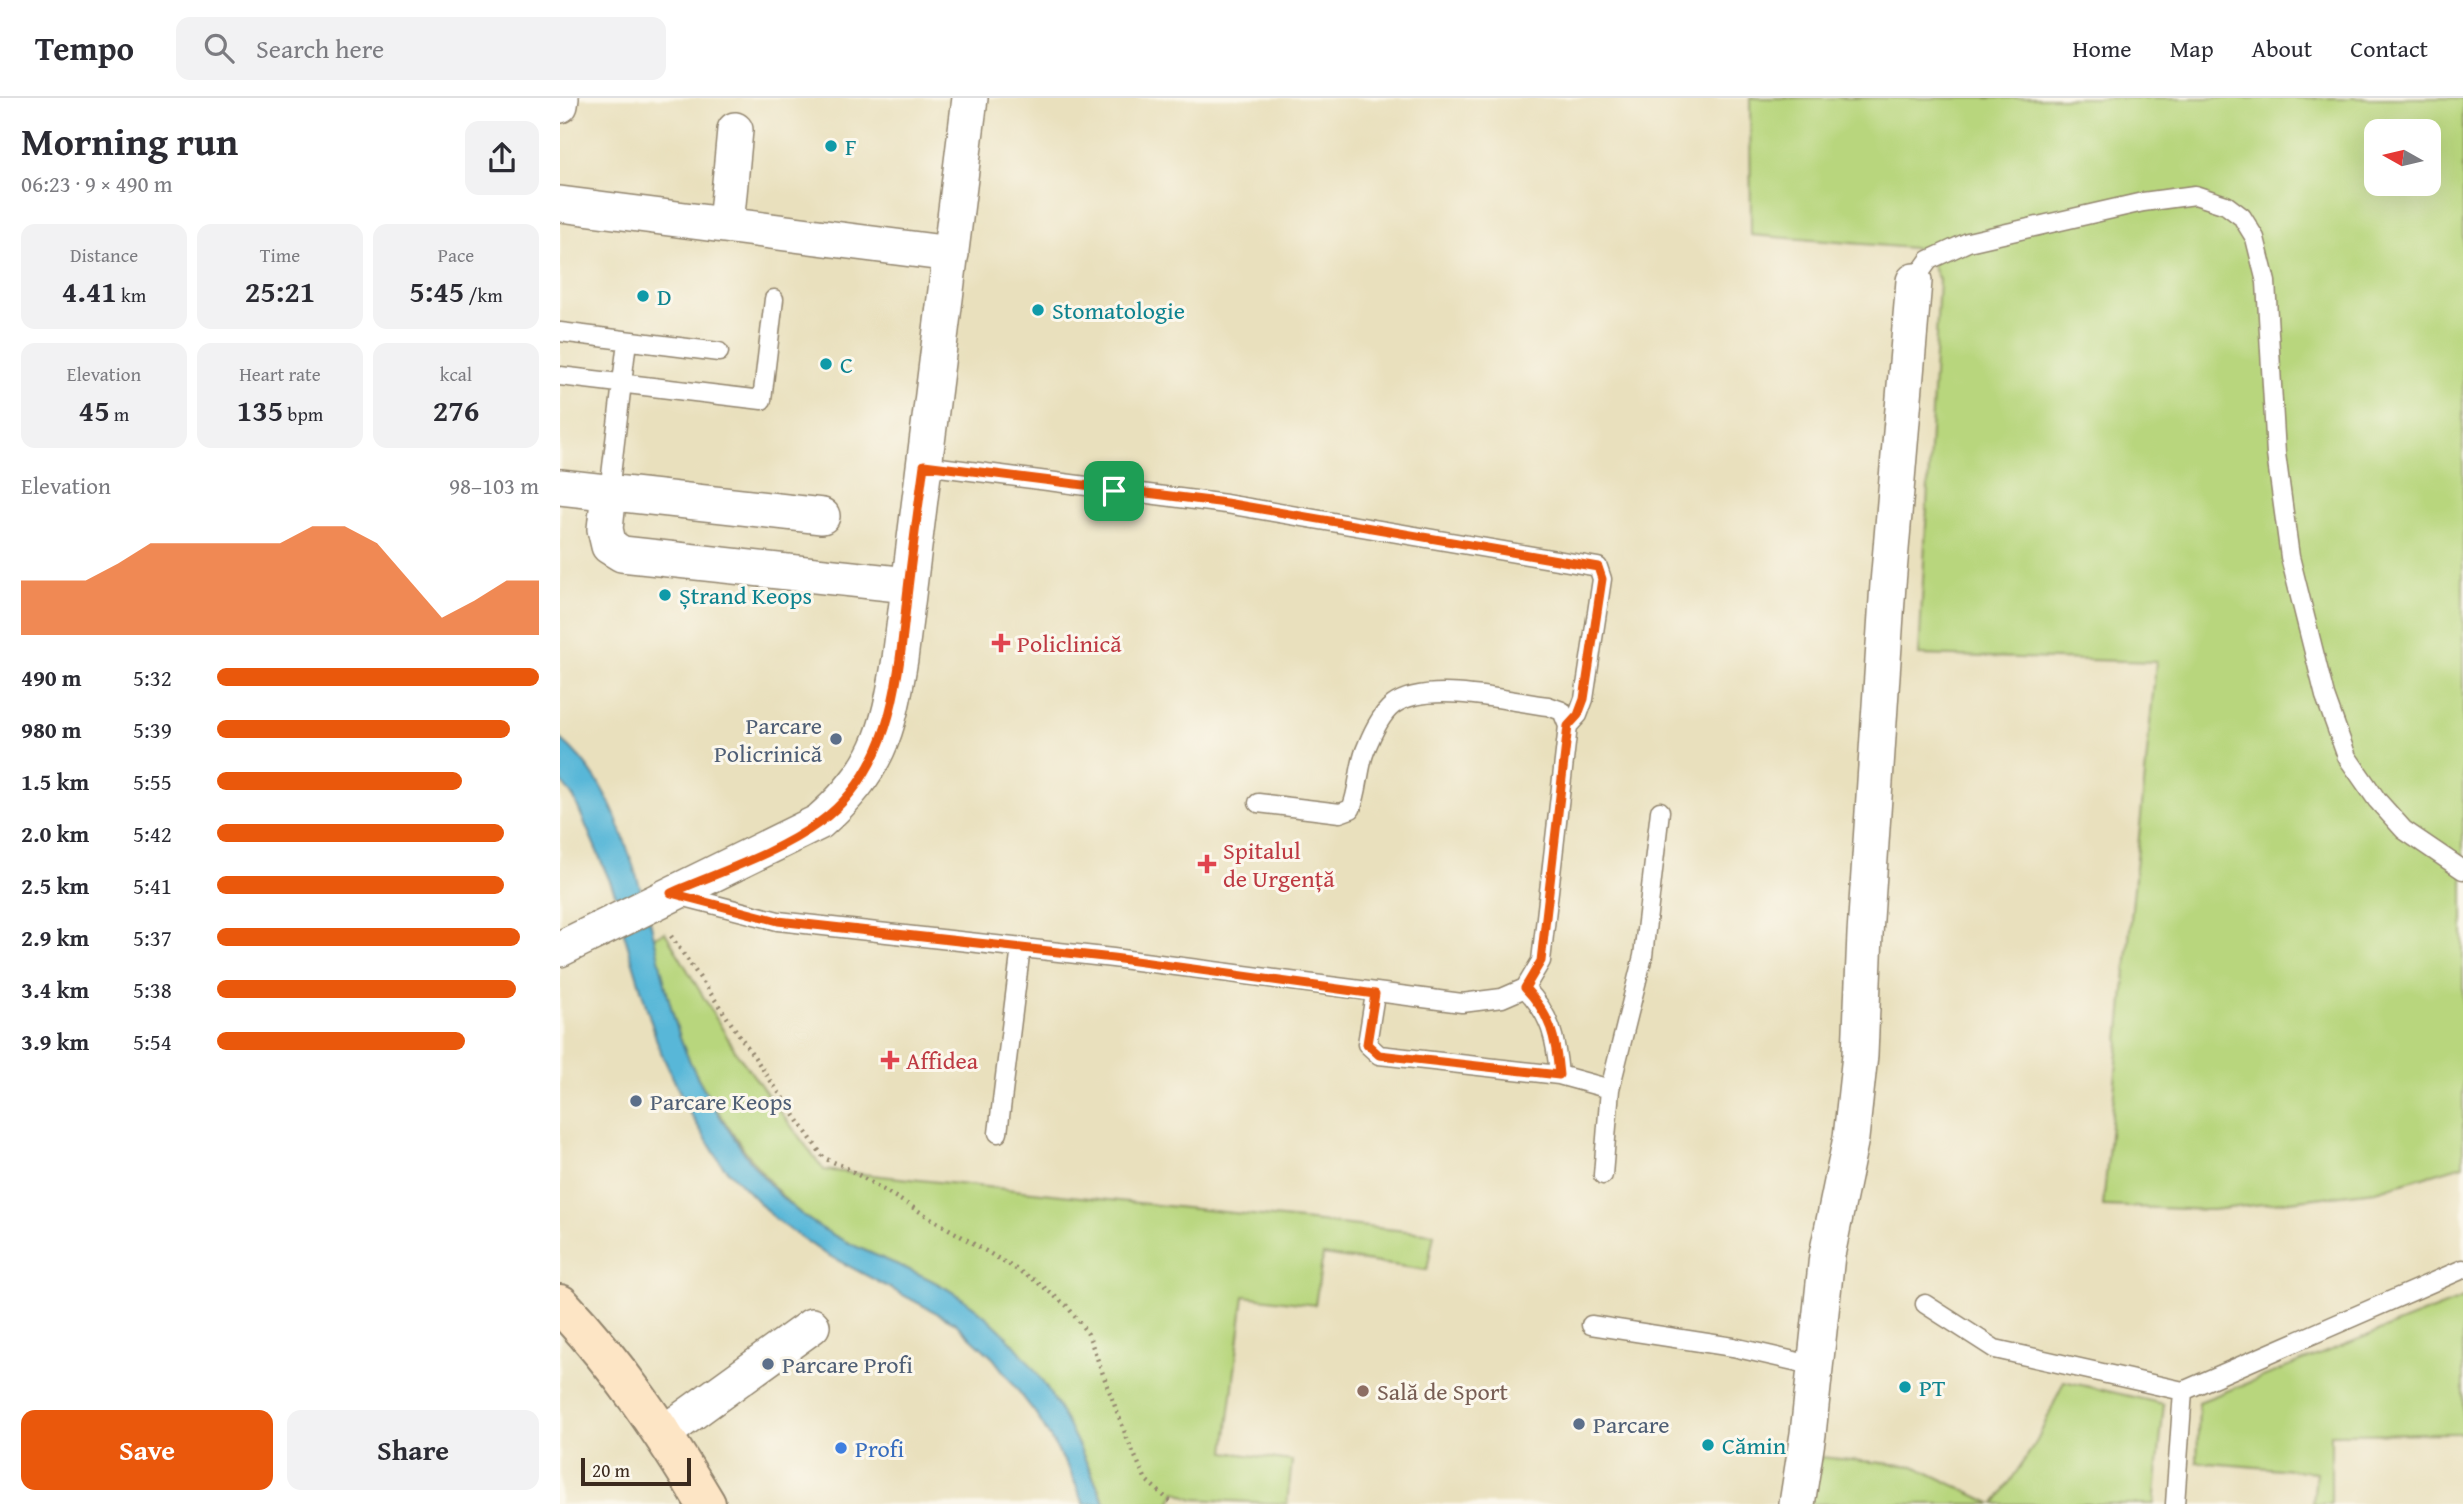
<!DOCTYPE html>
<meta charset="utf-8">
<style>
:root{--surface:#fff;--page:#f2f2f3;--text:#2b2b33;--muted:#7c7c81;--line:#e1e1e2;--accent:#ea580c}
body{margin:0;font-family:"Gentium Book Plus",serif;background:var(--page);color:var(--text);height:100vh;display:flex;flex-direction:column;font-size:26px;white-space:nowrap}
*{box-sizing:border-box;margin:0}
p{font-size:23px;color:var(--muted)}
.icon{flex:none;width:38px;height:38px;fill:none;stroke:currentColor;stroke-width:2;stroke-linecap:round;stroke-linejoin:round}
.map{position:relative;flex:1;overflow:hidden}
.drawer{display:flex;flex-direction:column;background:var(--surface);width:560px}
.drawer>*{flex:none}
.needle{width:46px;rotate:278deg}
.fabs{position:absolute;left:1804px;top:21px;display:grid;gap:14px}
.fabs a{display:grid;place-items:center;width:77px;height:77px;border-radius:14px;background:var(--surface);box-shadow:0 7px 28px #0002;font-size:35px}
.scale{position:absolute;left:21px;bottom:18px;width:110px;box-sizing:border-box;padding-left:7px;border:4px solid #3b2a1e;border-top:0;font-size:19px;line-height:24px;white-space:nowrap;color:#3b2a1e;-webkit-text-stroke:5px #fbf7ec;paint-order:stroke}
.pin{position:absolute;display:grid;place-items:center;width:60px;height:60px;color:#fff;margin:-30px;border-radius:14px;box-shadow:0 4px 10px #0006}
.round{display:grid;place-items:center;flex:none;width:74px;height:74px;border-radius:14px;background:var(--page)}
.headline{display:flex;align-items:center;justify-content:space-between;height:119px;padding:0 21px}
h1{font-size:38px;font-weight:700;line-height:52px}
.figures{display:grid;grid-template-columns:repeat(3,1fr);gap:10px;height:119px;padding:7px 21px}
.figures div{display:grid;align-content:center;border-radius:14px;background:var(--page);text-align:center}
.figures b{font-size:30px;font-weight:700}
.figures small{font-size:19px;font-weight:400}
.figures p{font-size:19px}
.chart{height:196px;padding:14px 21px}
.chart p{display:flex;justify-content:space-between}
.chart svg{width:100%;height:126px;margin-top:7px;fill:var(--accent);opacity:.7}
.action{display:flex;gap:14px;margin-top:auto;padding:14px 21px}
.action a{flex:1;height:80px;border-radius:14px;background:var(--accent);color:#fff;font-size:28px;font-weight:700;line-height:80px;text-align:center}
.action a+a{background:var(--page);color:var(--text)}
ul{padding:0 21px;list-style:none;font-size:23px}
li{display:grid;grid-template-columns:112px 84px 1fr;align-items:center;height:52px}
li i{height:18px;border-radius:9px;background:var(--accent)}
header{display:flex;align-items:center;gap:42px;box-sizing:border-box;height:98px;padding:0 35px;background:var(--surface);border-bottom:2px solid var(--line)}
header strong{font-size:33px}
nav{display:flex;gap:38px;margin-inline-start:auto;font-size:24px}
.search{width:490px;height:63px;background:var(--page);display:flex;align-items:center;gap:18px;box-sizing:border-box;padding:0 24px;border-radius:14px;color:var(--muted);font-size:26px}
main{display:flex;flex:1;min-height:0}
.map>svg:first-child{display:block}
</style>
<header>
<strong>Tempo</strong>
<div class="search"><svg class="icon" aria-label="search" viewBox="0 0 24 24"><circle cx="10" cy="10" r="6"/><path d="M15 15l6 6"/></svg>Search here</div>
<nav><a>Home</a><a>Map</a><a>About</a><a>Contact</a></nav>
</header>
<main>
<section class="drawer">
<div class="headline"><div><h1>Morning run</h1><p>06:23 · 9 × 490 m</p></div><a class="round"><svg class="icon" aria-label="share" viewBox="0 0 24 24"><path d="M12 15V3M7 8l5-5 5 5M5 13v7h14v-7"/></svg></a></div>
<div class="figures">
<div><p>Distance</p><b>4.41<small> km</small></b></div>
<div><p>Time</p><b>25:21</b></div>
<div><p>Pace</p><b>5:45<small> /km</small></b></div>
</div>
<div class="figures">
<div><p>Elevation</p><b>45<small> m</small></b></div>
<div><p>Heart rate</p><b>135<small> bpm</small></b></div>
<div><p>kcal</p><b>276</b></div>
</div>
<div class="chart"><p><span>Elevation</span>98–103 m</p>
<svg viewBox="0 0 160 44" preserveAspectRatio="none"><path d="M0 44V25L10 25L20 25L30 19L40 12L50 12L60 12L70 12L80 12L90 6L100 6L110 12L120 25L130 38L140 32L150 25L160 25V44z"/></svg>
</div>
<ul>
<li><b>490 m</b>5:32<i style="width:100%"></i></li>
<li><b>980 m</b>5:39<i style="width:91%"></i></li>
<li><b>1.5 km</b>5:55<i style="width:76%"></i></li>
<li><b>2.0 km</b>5:42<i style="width:89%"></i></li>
<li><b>2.5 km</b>5:41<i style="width:89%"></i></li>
<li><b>2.9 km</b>5:37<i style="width:94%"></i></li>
<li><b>3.4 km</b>5:38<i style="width:93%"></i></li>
<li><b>3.9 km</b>5:54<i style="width:77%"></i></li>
</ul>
<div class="action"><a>Save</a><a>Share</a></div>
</section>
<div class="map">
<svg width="1903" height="1406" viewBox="0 0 1903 1406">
<rect width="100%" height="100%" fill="#fbf7ec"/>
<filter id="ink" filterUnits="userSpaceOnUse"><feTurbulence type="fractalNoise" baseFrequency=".0143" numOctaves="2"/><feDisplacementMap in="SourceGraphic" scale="14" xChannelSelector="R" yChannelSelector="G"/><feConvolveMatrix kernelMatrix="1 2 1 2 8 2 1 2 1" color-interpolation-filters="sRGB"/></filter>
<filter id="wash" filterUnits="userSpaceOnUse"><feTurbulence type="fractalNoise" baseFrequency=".00686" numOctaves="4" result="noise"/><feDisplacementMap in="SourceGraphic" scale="28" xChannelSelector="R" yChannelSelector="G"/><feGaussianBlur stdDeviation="1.57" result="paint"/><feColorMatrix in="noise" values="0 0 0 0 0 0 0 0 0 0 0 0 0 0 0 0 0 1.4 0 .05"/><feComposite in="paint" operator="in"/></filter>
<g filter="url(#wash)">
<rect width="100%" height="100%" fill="#e9e0bd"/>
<path fill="#b8d67d" stroke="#7a804e" stroke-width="2" fill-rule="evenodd" d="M1190,0H1903V1067L1816,1093L1652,1112L1543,1108L1596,564L1359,557L1379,182L1364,151L1191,137ZM1816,33H1869V86H1816Z
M105,834L176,954L264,1072L874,1136L867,1172L763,1157L755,1207L684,1198L665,1354L732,1363L727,1406L633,1401L616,1393L610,1406H546C504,1314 465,1231 371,1182C322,1157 264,1143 225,1101C189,1062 138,991 121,942C110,909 102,874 92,840Z
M1903,1200V1335L1771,1336V1406H1753L1756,1374L1637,1364L1639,1304Z
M1504,1283L1604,1306L1594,1406H1435L1477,1343Z
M1260,1359L1354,1368L1433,1406H1248Z"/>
<path fill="#59b7d8" stroke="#4a707b" stroke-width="2" d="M0,640C50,683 61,732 81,792L58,802L14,700L0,682Z
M89,819C100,860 107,903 121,942C138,990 190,1071 228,1105C269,1143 322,1158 371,1182C465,1229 505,1315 545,1406H524L510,1373L476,1316L433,1260L394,1224L262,1154L215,1121L162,1067L128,1012L99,950L63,832Z"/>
</g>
<g filter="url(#ink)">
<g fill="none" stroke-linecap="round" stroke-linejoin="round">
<defs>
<path id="lane" d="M1354,183L1369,162L1408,144L1583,104L1635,97L1666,107L1682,119L1695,140L1706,184L1716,356L1730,459L1765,598L1787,659L1817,702L1844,732L1903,772
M0,234L159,254
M0,278L202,302L214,201
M364,367L666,406L1038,469L1042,481L1024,601L1018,617L1008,628
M49,394L67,243
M117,797L218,823L553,860L902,905L942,900L965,890L981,863L1008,628L1002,613L988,608C948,603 867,582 833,607C820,617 811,638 805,653C798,671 799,693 791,711L780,715L698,705
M815,896L807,946L819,957L999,977C996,941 991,917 965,890
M999,977L1050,991L1043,1077
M1050,991L1083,858L1100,713
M438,1035L461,849
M1365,1206L1435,1251L1623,1293L1903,1171
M1031,1227L1173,1249L1256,1268
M1615,1406L1623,1293"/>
<path id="street" d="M0,7L1,0
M0,106L391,156
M166,127L175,32
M0,389L262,418
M49,394L45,431L49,448L62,456L348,487
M0,851L259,724C318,672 328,636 340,561L410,0
M104,1335L252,1228
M1237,1406L1248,1336L1267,1157L1291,1040L1300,957L1305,836L1328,486L1354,183"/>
<path id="secondary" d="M0,1206C58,1267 103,1334 146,1406"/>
</defs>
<use href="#lane" stroke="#92856e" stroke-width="21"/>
<use href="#street" stroke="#92856e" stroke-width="38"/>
<use href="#secondary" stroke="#92856e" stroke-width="42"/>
<path stroke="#92856e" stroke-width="4.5" stroke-dasharray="2 5" stroke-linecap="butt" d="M111,838L264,1060L285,1069L476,1183L507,1208L528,1236L568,1343L586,1382L613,1406"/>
<use href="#lane" stroke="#fff" stroke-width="18"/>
<use href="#street" stroke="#fff" stroke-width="35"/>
<use href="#secondary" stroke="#fde5c5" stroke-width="38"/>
</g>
</g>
<g fill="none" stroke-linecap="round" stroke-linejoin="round" filter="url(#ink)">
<defs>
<path id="route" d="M364,367L666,405L1038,469L1042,481L1024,601L1018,617L1008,628L981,863L965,890C991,917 996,941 999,977L819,957L807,946L815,896L553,860L218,823L111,795C159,774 216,756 260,724C333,670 338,582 347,499C352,455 358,411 364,367Z"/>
</defs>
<use href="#route" stroke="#fff" stroke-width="14"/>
<use href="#route" stroke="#ea580c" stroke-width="9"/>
</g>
<g fill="#0f9aa8" stroke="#fbf7ec" stroke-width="2.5">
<circle cx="271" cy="48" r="7"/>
<circle cx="83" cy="198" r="7"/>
<circle cx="478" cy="212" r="7"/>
<circle cx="266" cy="266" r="7"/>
<circle cx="105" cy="497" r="7"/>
<circle cx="1345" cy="1289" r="7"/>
<circle cx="1148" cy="1347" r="7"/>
</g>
<g fill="#e0444e" stroke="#fbf7ec" stroke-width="2.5">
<path d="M437.5 534.5h7v7h7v7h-7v7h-7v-7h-7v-7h7z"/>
<path d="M643.5 755.5h7v7h7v7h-7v7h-7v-7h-7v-7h7z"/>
<path d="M326.5 951.5h7v7h7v7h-7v7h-7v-7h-7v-7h7z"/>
</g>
<g fill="#5c6f8a" stroke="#fbf7ec" stroke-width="2.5">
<circle cx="276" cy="641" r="7"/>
<circle cx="76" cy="1003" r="7"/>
<circle cx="208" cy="1266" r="7"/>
<circle cx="1019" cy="1326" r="7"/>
</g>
<circle fill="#8d6e63" stroke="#fbf7ec" stroke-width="2.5" cx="803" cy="1293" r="7"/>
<circle fill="#3f7fe0" stroke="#fbf7ec" stroke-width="2.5" cx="281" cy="1350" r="7"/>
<g text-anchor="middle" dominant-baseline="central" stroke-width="6" stroke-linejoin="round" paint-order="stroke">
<g font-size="24" fill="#0d838f" stroke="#fbf7ec" text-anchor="start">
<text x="285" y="48">F</text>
<text x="97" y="198">D</text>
<text x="492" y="212">Stomatologie</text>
<text x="280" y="266">C</text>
<text x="119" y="497">Ștrand Keops</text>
<text x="1359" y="1289">PT</text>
<text x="1162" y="1347">Cămin</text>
</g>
<g font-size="24" fill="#be3a42" stroke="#fbf7ec" text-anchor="start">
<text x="457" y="545">Policlinică</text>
<text x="663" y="752">Spitalul<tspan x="663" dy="28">de Urgență</tspan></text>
<text x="346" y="962">Affidea</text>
</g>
<g font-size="24" fill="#4e5e75" stroke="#fbf7ec" text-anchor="start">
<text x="262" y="627" text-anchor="end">Parcare<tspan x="262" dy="28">Policrinică</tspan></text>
<text x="90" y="1003">Parcare Keops</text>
<text x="222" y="1266">Parcare Profi</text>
<text x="1033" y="1326">Parcare</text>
</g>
<g font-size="24" fill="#785e54" stroke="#fbf7ec" text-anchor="start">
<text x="817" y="1293">Sală de Sport</text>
</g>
<g font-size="24" fill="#366cbe" stroke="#fbf7ec" text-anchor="start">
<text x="295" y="1350">Profi</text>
</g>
</g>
</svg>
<div class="fabs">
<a><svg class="needle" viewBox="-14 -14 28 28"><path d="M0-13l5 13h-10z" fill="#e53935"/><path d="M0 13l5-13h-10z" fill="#7c7c81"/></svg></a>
</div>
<div class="scale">20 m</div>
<div class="pin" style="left:554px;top:393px;background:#1e9e55"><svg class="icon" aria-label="arrive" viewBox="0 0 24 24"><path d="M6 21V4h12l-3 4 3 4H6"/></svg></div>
</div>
</main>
